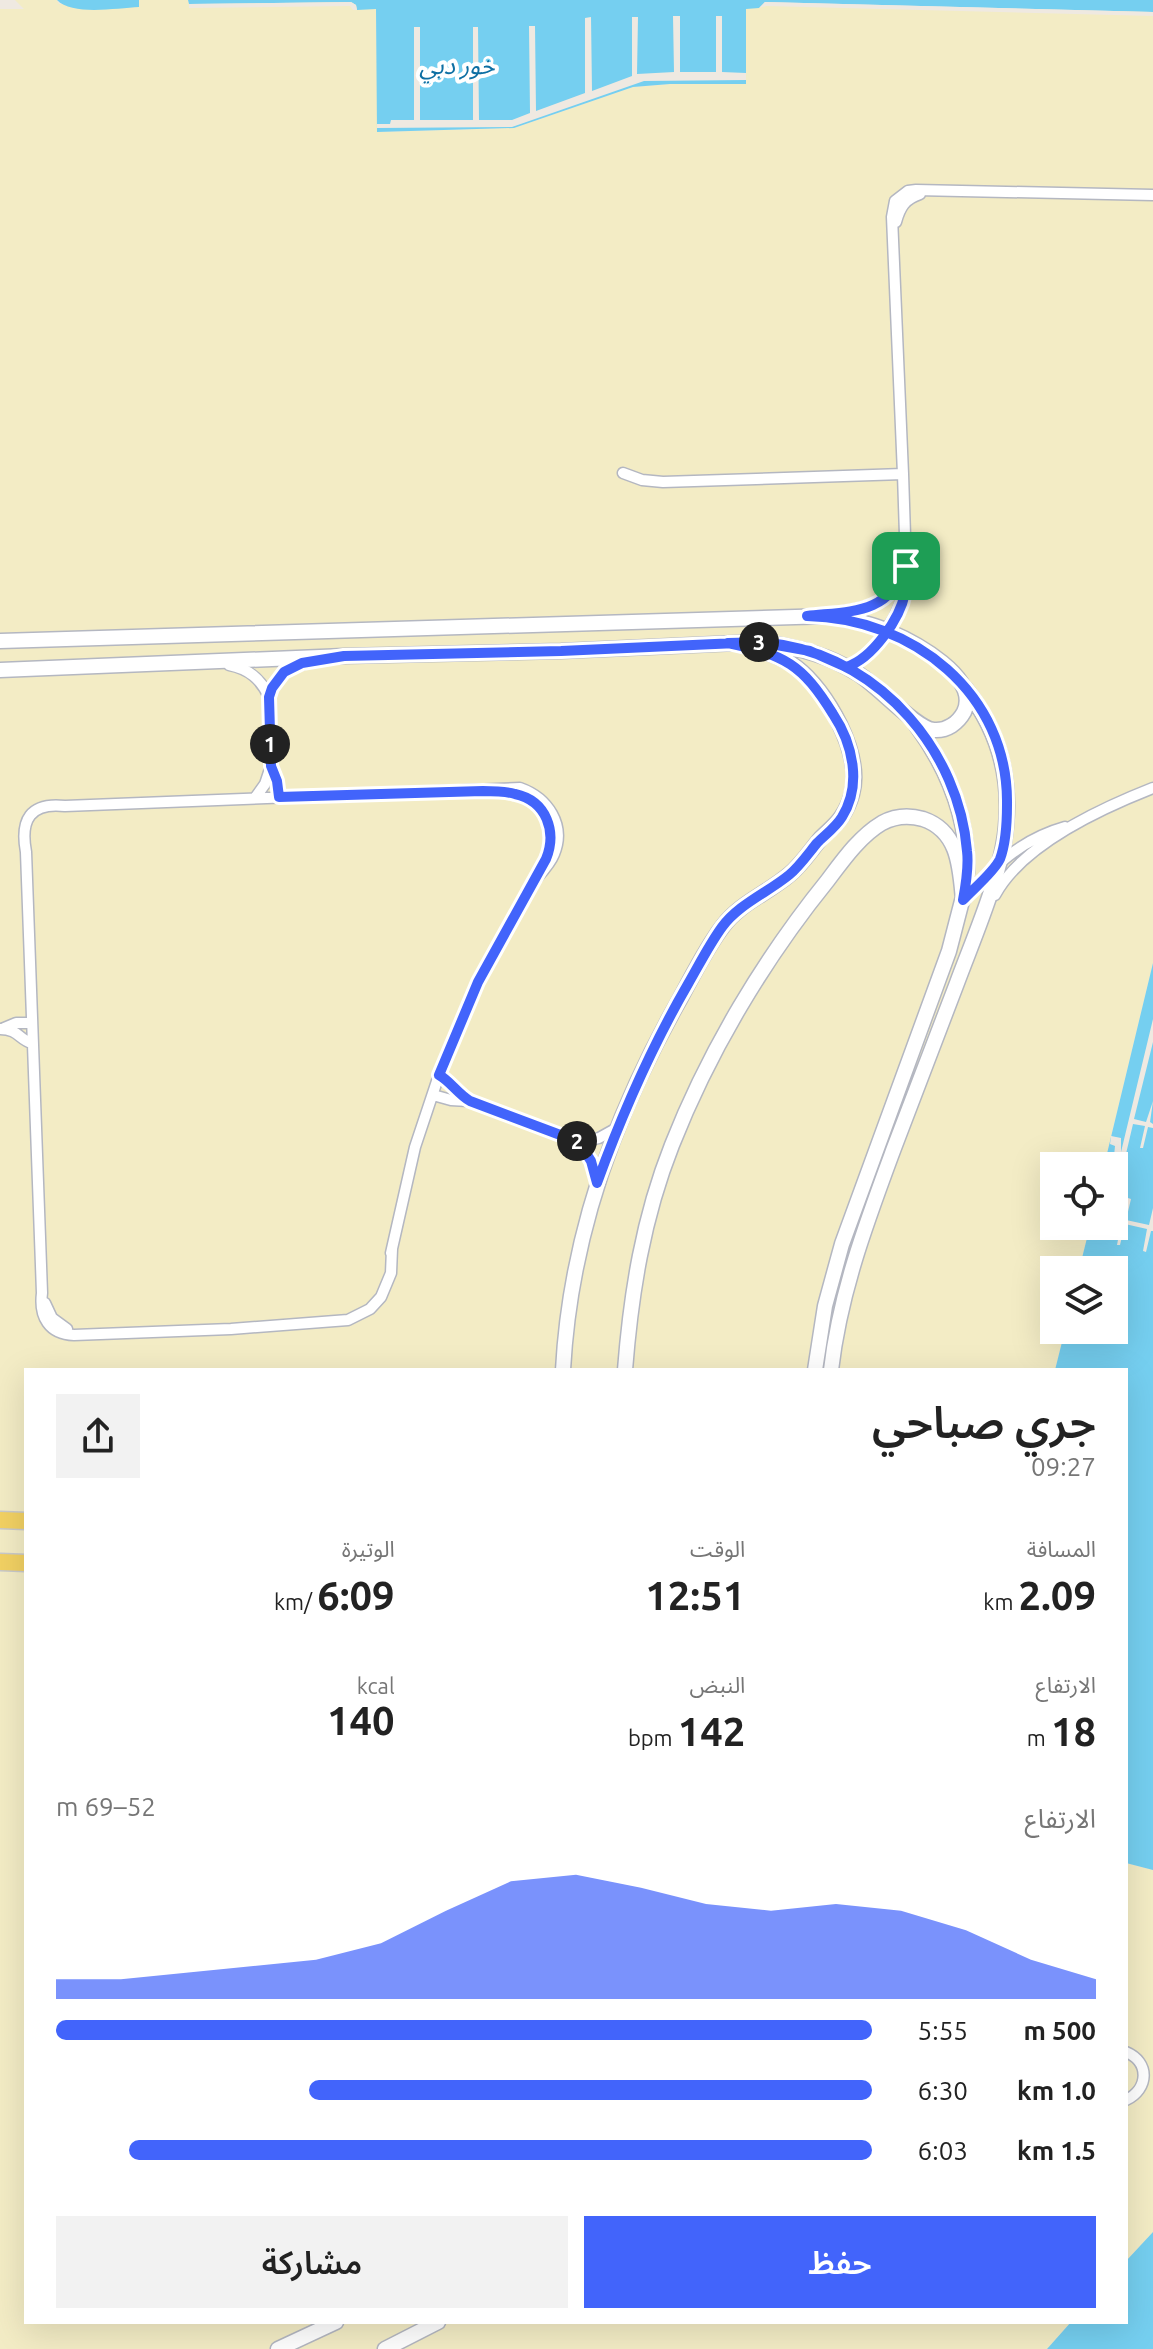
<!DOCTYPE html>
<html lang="ar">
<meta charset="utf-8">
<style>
:root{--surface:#fff;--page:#f2f2f2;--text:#222;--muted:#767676;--accent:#4264fb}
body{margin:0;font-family:Ubuntu,"Noto Sans Arabic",sans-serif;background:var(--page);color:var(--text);direction:rtl;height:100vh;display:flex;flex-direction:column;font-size:30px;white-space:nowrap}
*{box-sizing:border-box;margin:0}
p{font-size:26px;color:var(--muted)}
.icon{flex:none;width:44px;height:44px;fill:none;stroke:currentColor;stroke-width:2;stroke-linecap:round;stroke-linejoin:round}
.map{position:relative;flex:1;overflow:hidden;direction:ltr}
.drawer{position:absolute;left:24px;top:1368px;width:1104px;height:956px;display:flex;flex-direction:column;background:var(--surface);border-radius:0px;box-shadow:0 8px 32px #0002;direction:rtl}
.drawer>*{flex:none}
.controls{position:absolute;left:1040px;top:1152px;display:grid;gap:16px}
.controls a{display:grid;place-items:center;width:88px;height:88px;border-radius:0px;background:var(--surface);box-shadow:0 8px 32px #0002;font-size:40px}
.pin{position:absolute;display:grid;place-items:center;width:68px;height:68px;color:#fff;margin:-34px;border-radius:16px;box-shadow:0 4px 12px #0006}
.km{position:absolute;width:40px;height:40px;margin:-20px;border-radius:50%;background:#222;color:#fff;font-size:22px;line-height:40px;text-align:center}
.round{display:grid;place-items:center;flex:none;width:84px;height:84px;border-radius:0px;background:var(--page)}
.overview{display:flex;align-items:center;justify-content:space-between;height:136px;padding:0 32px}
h1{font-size:44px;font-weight:600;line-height:60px}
.metrics{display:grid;grid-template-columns:repeat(3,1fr);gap:12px;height:136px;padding:8px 32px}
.metrics div{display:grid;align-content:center}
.metrics b{font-size:40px;font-weight:600}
.metrics small{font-size:22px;font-weight:400}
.metrics p{font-size:22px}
.chart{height:224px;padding:16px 32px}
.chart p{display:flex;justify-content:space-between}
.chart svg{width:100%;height:144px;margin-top:8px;fill:var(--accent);opacity:.7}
.button{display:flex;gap:16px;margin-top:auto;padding:16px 32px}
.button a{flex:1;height:92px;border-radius:0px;background:var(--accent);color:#fff;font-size:32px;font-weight:600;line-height:92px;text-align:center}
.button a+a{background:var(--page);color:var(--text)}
ul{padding:0 32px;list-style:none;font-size:26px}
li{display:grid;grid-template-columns:128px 96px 1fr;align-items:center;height:60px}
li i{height:20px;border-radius:10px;background:var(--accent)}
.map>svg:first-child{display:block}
</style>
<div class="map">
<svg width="1153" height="2349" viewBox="0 0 1153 2349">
<rect width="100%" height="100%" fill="#efe9e1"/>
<path fill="#f3ecc5" d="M15,0H57L59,4L139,6V0H188L189,4L351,2L376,9L378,132L514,128L633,87L670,84L746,73V9L761,4L1153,12V963L1104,1166H1054V1226H1090L1079,1270H1054V1330H1065L1055,1370H26V2322H1071L1047,2349H0V9H24Z
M1126,1863L1153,1870V2232L1126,2261Z"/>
<path fill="#75cff0" d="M57,0H139V7C117,8 72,16 57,0Z
M188,0H1153V12L765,2L759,8L746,9V84H670L633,87L514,128L377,132L376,9L357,10L356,5L351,2L189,4Z
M1153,963V1870L1126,1863V1370H1055L1065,1330H1114V1270H1079L1090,1226H1114V1166H1104Z
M1153,2232V2349H1047L1071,2322H1126V2261Z"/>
<path fill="#efe9e1" d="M351,2L356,5L357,10H353L350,6L189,8V4Z
M765,2L1153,12V16L766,6L759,8Z
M673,16H680V72H716V16H722V72L746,73V80L644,81L512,127L377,128V124H390L391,120H414V27H420V120H473V27H478L479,120H512L530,113L529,26H535L536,111L585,93V18L591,17L592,91L632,76V17H638L637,74L674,72Z
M1153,1019V1042L1134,1119L1146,1122L1153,1101L1150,1122L1153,1124V1128L1148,1127L1143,1148H1140L1145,1126L1133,1124L1114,1205V1183L1117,1170L1113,1166L1115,1146L1110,1144L1111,1136L1121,1138V1152Z
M1128,1198L1131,1199L1126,1220L1149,1225L1153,1208V1231H1151L1146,1252L1143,1251L1147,1229L1125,1224L1120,1245H1117L1121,1224L1114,1221V1217L1123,1219Z"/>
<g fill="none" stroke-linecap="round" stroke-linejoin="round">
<defs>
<path id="minor" d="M896,222C900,207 905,199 920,194
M623,473L642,480L663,482L903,474
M833,613C864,609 892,604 904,572
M229,665C249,669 261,679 269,697
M846,667L857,664L878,644L895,616L905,593L906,566L903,474L892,217L895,201L908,191L916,190L1153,195
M272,768L279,797
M525,797C541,806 550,819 551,838
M255,798L265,784L271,766L269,697C276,676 289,666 311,662
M995,895C1022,845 1102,808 1153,788
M963,900C994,867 1019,840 1065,827
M4,1028L16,1023H32
M0,1029C19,1029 19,1040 32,1043
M439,1075C450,1081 458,1093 470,1101L579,1142L599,1138L617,1128
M433,1095L451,1100L468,1101
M579,1142L591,1161L597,1183
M392,1249L391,1273L381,1297L370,1309L348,1320L231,1329L74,1335C49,1334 39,1317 42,1293L26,852C20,820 30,802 65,806L520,788C548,798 566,825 554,854C550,864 542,872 535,880
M391,1253L415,1147L439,1075L478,982L538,875
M45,1303L52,1318L67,1329
M1126,2052C1150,2062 1149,2089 1126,2100"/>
<path id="secondary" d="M0,641L829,616C849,619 869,623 888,631C914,642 981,677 964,712C958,723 947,731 934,730C916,729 877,685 857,673C827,654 794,646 759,642L561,651L344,656L0,670
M916,725C948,769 968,818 967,873
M563,1370C570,1238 615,1113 680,999C693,975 706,948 723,926C740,903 768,893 790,874C802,864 811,850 821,838C828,831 837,824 842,816C846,810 850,801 852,794C863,755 827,690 796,667C783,657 767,652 752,648
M625,1370C631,1293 643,1218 672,1145C709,1051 764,959 828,880C843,860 860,836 882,823C895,816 909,815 923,819C959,831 960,868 963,900
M815,1370L825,1306L842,1244L949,951L964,893
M831,1370C840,1292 867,1221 894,1148C915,1093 936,1038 957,983C974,937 1002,874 1006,826C1011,775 997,729 966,689
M278,2349L336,2322
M385,2349L438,2322"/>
<path id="primary" d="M0,1520L26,1521
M0,1562L26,1563"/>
</defs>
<use href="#minor" stroke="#b4b7c1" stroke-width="13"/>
<use href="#secondary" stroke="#b4b7c1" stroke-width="17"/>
<use href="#primary" stroke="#c9c9c9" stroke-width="19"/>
<use href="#minor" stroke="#fff" stroke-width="10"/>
<use href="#secondary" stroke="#fff" stroke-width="14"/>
<use href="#primary" stroke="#f2d163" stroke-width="16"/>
</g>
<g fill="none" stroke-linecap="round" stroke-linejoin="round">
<defs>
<path id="route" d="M906,566C906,575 906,584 905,593C900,619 872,659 846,667L810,651L759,642L561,651L344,656L302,663L284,672L272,688L269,697L271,766L277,781L279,797L483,791C494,791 505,791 515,794C547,801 557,832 546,859L478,982L439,1075C450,1081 458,1094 470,1101L579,1142L591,1161L597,1183C622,1114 651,1048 688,984C699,965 709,945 722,927C739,904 767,893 789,875C799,867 808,854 817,843C825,835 836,827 842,817C862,785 853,744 833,714C802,664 785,655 728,643C746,642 764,642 783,645C882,662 959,752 967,851C969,867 966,884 963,900C973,889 994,872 1000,859C1006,843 1007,822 1007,805C1009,693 912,618 807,616C850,611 889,615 906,566"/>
</defs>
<use href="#route" stroke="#fff" stroke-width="16"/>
<use href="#route" stroke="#4264fb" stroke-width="10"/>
</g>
<g text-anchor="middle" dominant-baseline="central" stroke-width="8" stroke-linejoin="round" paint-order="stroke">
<g font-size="24" font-style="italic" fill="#0d6fa3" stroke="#fff">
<text x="457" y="65">خور دبي</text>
</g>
</g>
</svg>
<div class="controls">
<a><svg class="icon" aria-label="locate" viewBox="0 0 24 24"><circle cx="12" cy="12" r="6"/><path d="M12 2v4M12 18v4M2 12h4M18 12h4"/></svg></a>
<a><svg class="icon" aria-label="layers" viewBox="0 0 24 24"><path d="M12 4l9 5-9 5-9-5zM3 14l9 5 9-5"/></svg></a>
</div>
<div class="pin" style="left:906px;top:566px;background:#1e9e55"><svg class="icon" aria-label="arrive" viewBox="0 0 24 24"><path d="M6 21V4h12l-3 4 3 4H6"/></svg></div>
<b class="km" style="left:270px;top:744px">1</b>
<b class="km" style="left:577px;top:1141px">2</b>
<b class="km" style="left:759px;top:642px">3</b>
<section class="drawer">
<div class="overview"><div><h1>جري صباحي</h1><p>09:27</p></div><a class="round"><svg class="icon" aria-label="share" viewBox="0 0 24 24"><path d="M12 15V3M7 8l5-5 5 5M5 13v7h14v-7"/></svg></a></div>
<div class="metrics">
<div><p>المسافة</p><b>2.09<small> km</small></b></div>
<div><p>الوقت</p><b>12:51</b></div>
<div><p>الوتيرة</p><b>6:09<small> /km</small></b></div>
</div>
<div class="metrics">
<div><p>الارتفاع</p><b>18<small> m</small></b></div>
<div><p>النبض</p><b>142<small> bpm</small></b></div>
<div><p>kcal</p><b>140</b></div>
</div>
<div class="chart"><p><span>الارتفاع</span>52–69 m</p>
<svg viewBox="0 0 160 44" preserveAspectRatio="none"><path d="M0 44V38L10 38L20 36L30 34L40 32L50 27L60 17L70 8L80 6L90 10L100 15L110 17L120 15L130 17L140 23L150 32L160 38V44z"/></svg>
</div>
<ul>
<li><b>500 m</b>5:55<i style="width:100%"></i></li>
<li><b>1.0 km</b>6:30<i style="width:69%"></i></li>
<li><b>1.5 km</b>6:03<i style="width:91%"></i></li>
</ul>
<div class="button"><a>حفظ</a><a>مشاركة</a></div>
</section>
</div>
